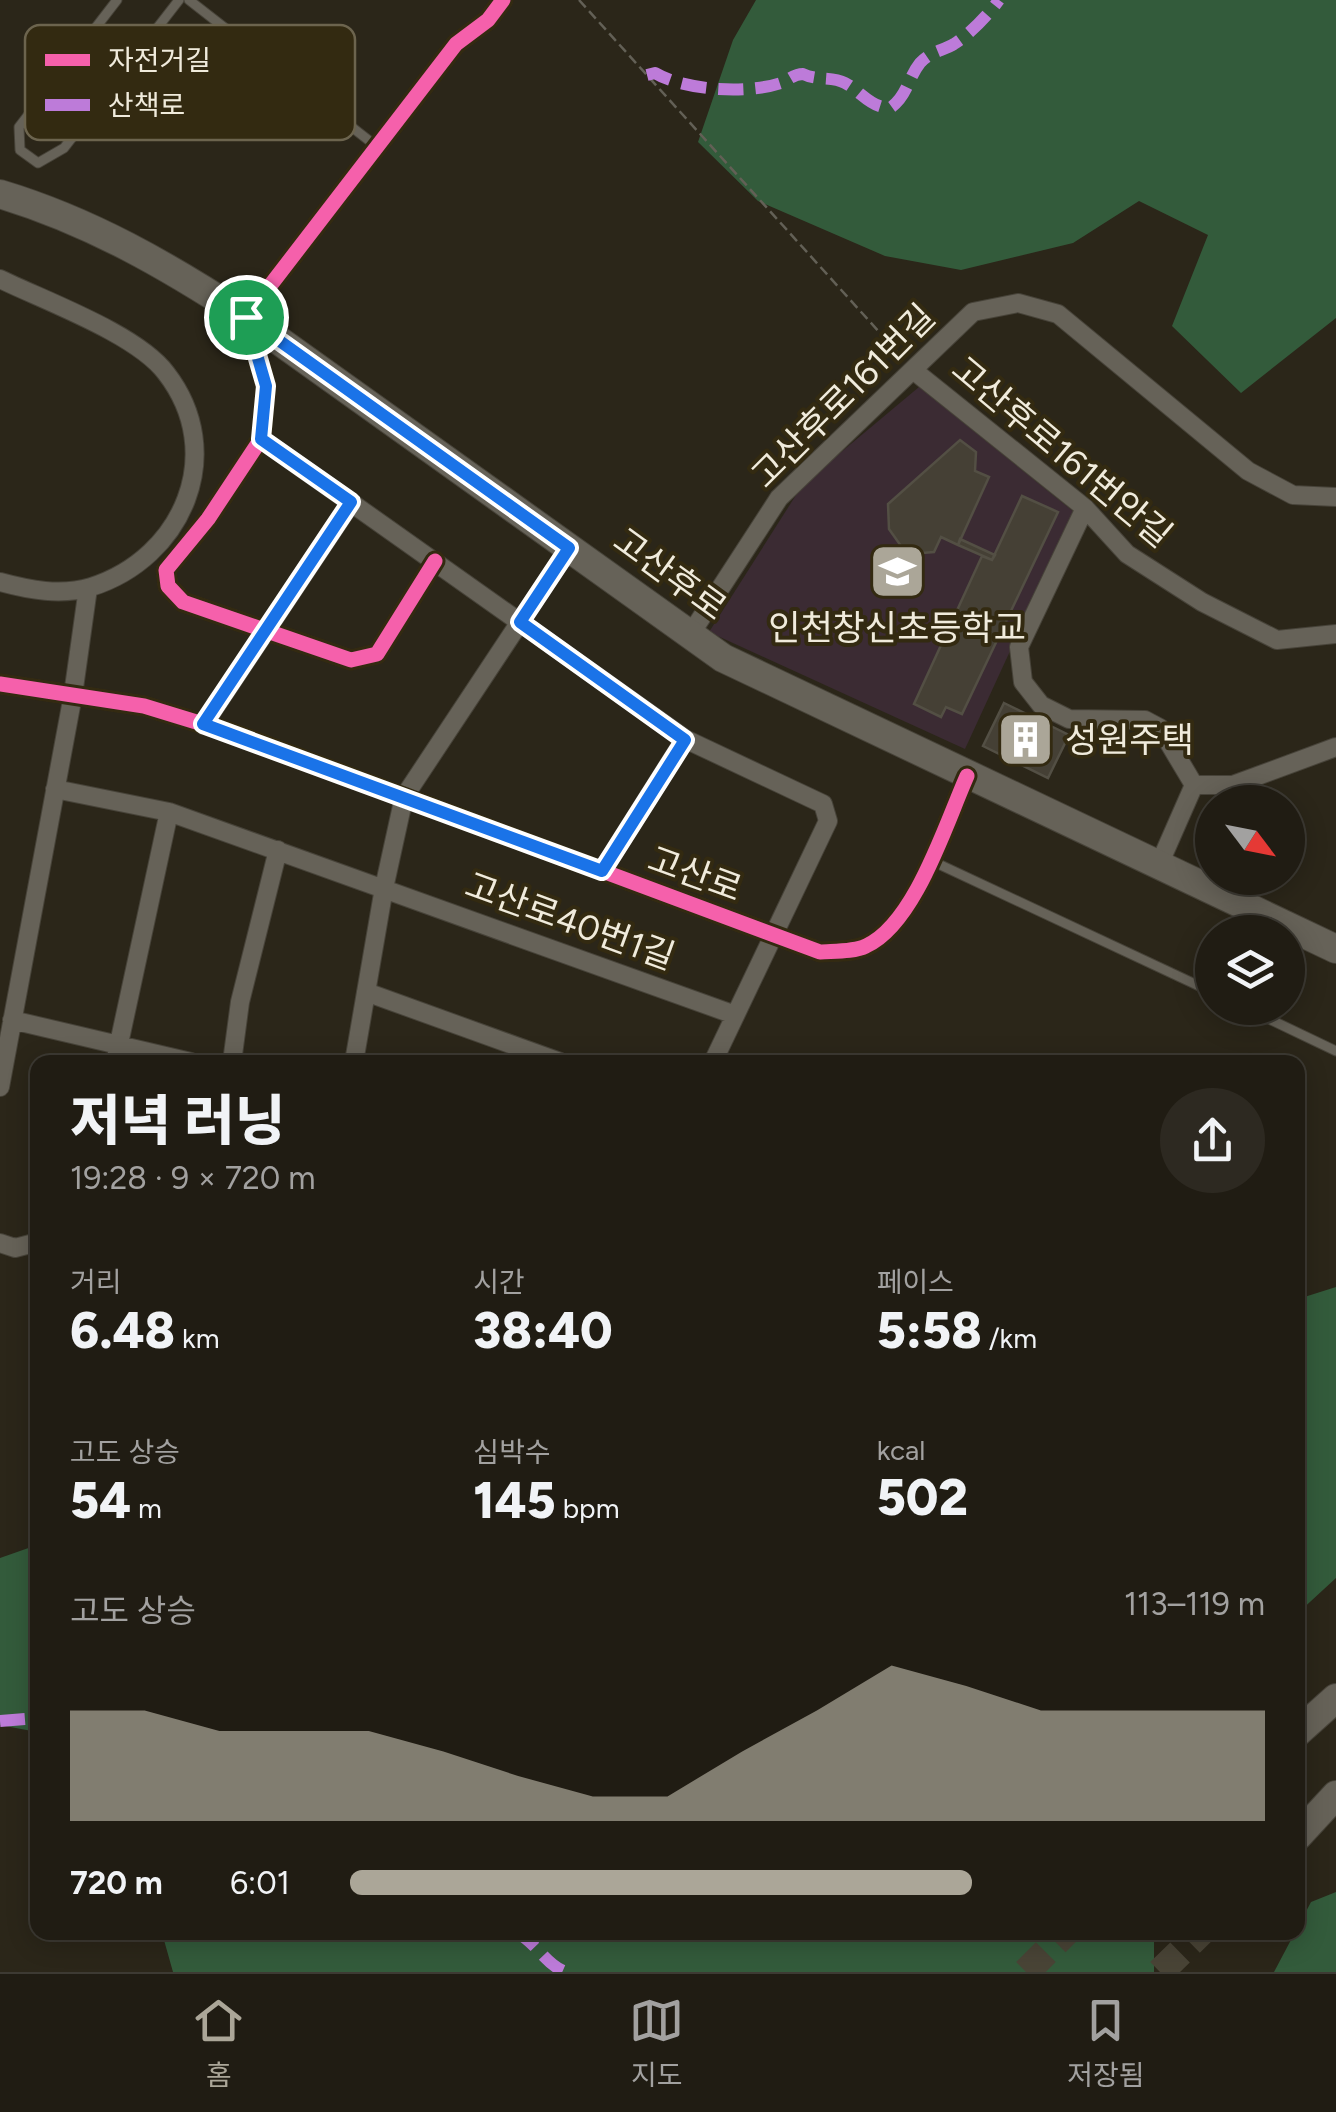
<!DOCTYPE html>
<html lang="ko">
<meta charset="utf-8">
<style>
:root{--surface:#201c13;--page:#2d2921;--text:#f1f3f6;--muted:#a2a1a0;--line:#3d3a33;--accent:#aba698}
body{margin:0;font-family:Figtree,"Noto Sans KR",sans-serif;background:var(--page);color:var(--text);height:100vh;display:flex;flex-direction:column;font-size:38px;white-space:nowrap}
*{box-sizing:border-box;margin:0}
p{font-size:32px;color:var(--muted)}
.icon{flex:none;width:55px;height:55px;fill:none;stroke:currentColor;stroke-width:2;stroke-linecap:round;stroke-linejoin:round}
.map{position:relative;flex:1;overflow:hidden}
.panel{position:absolute;left:30px;top:1055px;width:1275px;height:885px;display:flex;flex-direction:column;background:var(--surface);border-radius:20px;box-shadow:0 5px 25px #0003,0 0 0 2px var(--line)}
.panel>*{flex:none}
.needle{width:65px;rotate:122deg}
.fabs{position:absolute;left:1195px;top:785px;display:grid;gap:20px}
.fabs a{display:grid;place-items:center;width:110px;height:110px;border-radius:50%;background:var(--surface);box-shadow:0 5px 25px #0003,0 0 0 2px var(--line);font-size:50px}
.pin{position:absolute;display:grid;place-items:center;width:85px;height:85px;color:#fff;margin:-42px;border:5px solid #fff;border-radius:50%;box-shadow:0 2px 10px #0007}
.round{display:grid;place-items:center;flex:none;width:105px;height:105px;border-radius:52px;background:var(--page)}
.summary{display:flex;align-items:center;justify-content:space-between;height:170px;padding:0 40px}
h1{font-size:55px;font-weight:800;line-height:75px}
.metrics{display:grid;grid-template-columns:repeat(3,1fr);gap:15px;height:170px;padding:10px 40px}
.metrics div{display:grid;align-content:center}
.metrics b{font-size:50px;font-weight:800}
.metrics small{font-size:28px;font-weight:400}
.metrics p{font-size:28px}
.chart{height:280px;padding:20px 40px}
.chart p{display:flex;justify-content:space-between}
.chart svg{width:100%;height:180px;margin-top:10px;fill:var(--accent);opacity:.7}
ul{padding:0 40px;list-style:none;font-size:32px}
li{display:grid;grid-template-columns:160px 120px 1fr;align-items:center;height:75px}
li i{height:25px;border-radius:12px;background:var(--accent)}
.menu{display:flex;justify-content:space-around;align-items:center;height:140px;border-top:2px solid var(--line);background:var(--surface);font-size:28px;color:var(--muted)}
.menu a{display:grid;justify-items:center;gap:5px}
.menu .current{color:var(--accent)}
.map>svg:first-child{display:block}
</style>
<div class="map">
<svg width="1336" height="1972" viewBox="0 0 1336 1972">
<rect width="100%" height="100%" fill="#2b2619"/>
<path fill="#3b2b33" d="M919,387L1074,512L965,749L709,632L803,484Z"/>
<path fill="#335b3b" d="M756,0H1336V318L1241,393L1172,326L1208,235L1139,201L1073,243L961,270L885,256L758,201L698,142L733,40Z
M1336,1287V1578L1298,1613V1299Z
M37,1545H38L37,1732L0,1725V1558Z
M1336,1892V1972H1274L1311,1902Z
M1154,1933V1972H173L162,1933Z"/>
<path fill="#454035" stroke="#534f44" stroke-width="2.5" d="M960,440L976,452L975,471L989,477L958,545L941,537L934,552L922,553L901,546L889,529L888,504Z
M1022,496L1058,512L962,714L946,707L941,717L914,704L982,556L992,560Z
M960,539L995,555L992,560L958,545Z
M1004,703L1069,735L1048,778L983,746Z"/>
<g fill="none" stroke-linecap="round" stroke-linejoin="round">
<path stroke="#494436" stroke-width="28" stroke-dasharray="28 14" stroke-linecap="butt" d="M1026,1972L1066,1932
M1160,1972L1201,1932"/>
<defs>
<path id="lane" d="M117,0L19,127L20,150L38,163L64,148L179,0
M189,0L376,146
M932,861L1212,992
M1246,1008L1336,1051"/>
<path id="street" d="M0,279C45,301 137,334 166,373C228,453 183,558 91,587C61,596 29,590 0,582
M913,370L1085,508L1127,554L1202,602L1277,640L1336,634
M261,439L685,739L823,804L828,821L713,1062
M1085,508L1019,647L1023,682L1041,705L1069,719L1145,720L1160,728L1194,785
M435,561L377,654L351,660L183,602L168,586L166,570L208,519L261,439L266,386L246,317L456,44L488,20L503,0
M690,635L779,498L973,312L1018,303L1058,314L1248,471L1293,495L1336,497
M0,684L144,706L229,732L820,952C834,951 854,952 866,946C915,924 946,823 967,776
M203,725L351,503
M55,789L169,812L735,1015
M1158,867L1194,785H1233L1336,747
M602,871L685,739
M366,992L560,1062
M12,1020L191,1062
M115,1062L169,812
M232,1062L240,1002L278,850
M354,1062L384,888L404,797L569,548
M0,1087L73,695L88,588
M0,1243L15,1248L38,1242"/>
<path id="secondary" d="M0,194C90,221 168,266 246,317L723,658L1336,949
M1298,1732L1336,1698
M1298,1836L1336,1795"/>
</defs>
<use href="#lane" stroke="#474339" stroke-width="11"/>
<use href="#street" stroke="#474339" stroke-width="20"/>
<use href="#secondary" stroke="#474339" stroke-width="30"/>
<path stroke="#636056" stroke-width="2.5" stroke-dasharray="10 5" stroke-linecap="butt" d="M579,0L900,355"/>
<use href="#lane" stroke="#666258" stroke-width="9"/>
<use href="#street" stroke="#666258" stroke-width="18"/>
<use href="#secondary" stroke="#666258" stroke-width="28"/>
<path stroke="#bd7bd9" stroke-width="12" stroke-dasharray="25 12" stroke-linecap="butt" d="M647,75L655,73C685,91 749,94 781,83C790,79 794,74 803,74C817,81 832,76 845,83C862,92 869,107 890,108C907,97 908,78 920,63C930,52 942,51 954,44C970,34 988,15 999,0
M0,1721L38,1718
M515,1932C536,1941 545,1965 566,1972"/>
<defs>
<path id="cycleway" d="M435,561L377,654L351,660L183,602L168,586L166,570L208,519L261,439L266,386L246,317L456,44L488,20L503,0
M0,684L144,706L229,732L820,952C834,951 854,952 866,946C915,924 946,823 967,776"/>
</defs>
<use href="#cycleway" stroke="#332a11" stroke-width="21"/>
<use href="#cycleway" stroke="#f560ab" stroke-width="15"/>
</g>
<g fill="none" stroke-linecap="round" stroke-linejoin="round">
<defs>
<path id="route" d="M246,317L569,548L520,622L685,740L602,871L203,724L351,502L261,439L266,386Z"/>
</defs>
<use href="#route" stroke="#fff" stroke-width="20"/>
<use href="#route" stroke="#1a73e8" stroke-width="12"/>
</g>
<defs>
<symbol id="school-square" viewBox="-11 -11 22 22"><rect x="-9" y="-9" width="18" height="18" rx="4" fill="#aba698" stroke="#332a11"/><path d="M0-5L7-2L0 1L-7-2ZM-4 1L0 2.5L4 1V4Q0 6-4 4Z" fill="#fff"/></symbol>
<symbol id="building-square" viewBox="-11 -11 22 22"><rect x="-9" y="-9" width="18" height="18" rx="4" fill="#aba698" stroke="#332a11"/><path d="M-4-6H4V6H1V3H-1V6H-4ZM-2.5-4.3h1.7v1.8h-1.7ZM.8-4.3h1.7v1.8H.8ZM-2.5-1h1.7V.8h-1.7ZM.8-1h1.7V.8H.8Z" fill="#fff"/></symbol>
</defs>
<g fill-rule="evenodd">
<use href="#school-square" x="866" y="540" width="63" height="63"/>
<use href="#building-square" x="994" y="708" width="63" height="63"/>
</g>
<g text-anchor="middle" dominant-baseline="central" stroke-width="8" stroke-linejoin="round" paint-order="stroke">
<g font-size="35" fill="#f0ebdc" stroke="#332a11">
<text transform="translate(843 396) rotate(-45)">고산후로161번길</text>
<text transform="translate(1062 452) rotate(40)">고산후로161번안길</text>
<text transform="translate(670 574) rotate(36)">고산후로</text>
<text transform="translate(695 874) rotate(20)">고산로</text>
<text transform="translate(570 921) rotate(20)">고산로40번1길</text>
</g>
<g font-size="35" fill="#f0ebdc" stroke="#332a11">
<text x="897" y="628">인천창신초등학교</text>
<text x="1065" y="740" text-anchor="start">성원주택</text>
</g>
</g>
<rect x="25" y="25" width="330" height="115" rx="15" fill="#332a11" stroke="#6c644e" stroke-width="2.5"/>
<rect x="45" y="54" width="45" height="12" fill="#f560ab"/>
<rect x="45" y="99" width="45" height="12" fill="#bd7bd9"/>
<g font-size="28" fill="#f0ebdc">
<text x="108" y="70">자전거길</text>
<text x="108" y="115">산책로</text>
</g>
</svg>
<div class="fabs">
<a><svg class="needle" viewBox="-14 -14 28 28"><path d="M0-13l5 13h-10z" fill="#e53935"/><path d="M0 13l5-13h-10z" fill="#a2a1a0"/></svg></a>
<a><svg class="icon" aria-label="layers" viewBox="0 0 24 24"><path d="M12 4l9 5-9 5-9-5zM3 14l9 5 9-5"/></svg></a>
</div>
<div class="pin" style="left:246px;top:317px;background:#1e9e55"><svg class="icon" aria-label="arrive" viewBox="0 0 24 24"><path d="M6 21V4h12l-3 4 3 4H6"/></svg></div>
<section class="panel">
<div class="summary"><div><h1>저녁 러닝</h1><p>19:28 · 9 × 720 m</p></div><a class="round"><svg class="icon" aria-label="share" viewBox="0 0 24 24"><path d="M12 15V3M7 8l5-5 5 5M5 13v7h14v-7"/></svg></a></div>
<div class="metrics">
<div><p>거리</p><b>6.48<small> km</small></b></div>
<div><p>시간</p><b>38:40</b></div>
<div><p>페이스</p><b>5:58<small> /km</small></b></div>
</div>
<div class="metrics">
<div><p>고도 상승</p><b>54<small> m</small></b></div>
<div><p>심박수</p><b>145<small> bpm</small></b></div>
<div><p>kcal</p><b>502</b></div>
</div>
<div class="chart"><p><span>고도 상승</span>113–119 m</p>
<svg viewBox="0 0 160 44" preserveAspectRatio="none"><path d="M0 44V17L10 17L20 22L30 22L40 22L50 27L60 33L70 38L80 38L90 27L100 17L110 6L120 11L130 17L140 17L150 17L160 17V44z"/></svg>
</div>
<ul>
<li><b>720 m</b>6:01<i style="width:68%"></i></li>
</ul>
</section>
</div>
<nav class="menu">
<a class="current"><svg class="icon" aria-label="home" viewBox="0 0 24 24"><path d="M3 11l9-7 9 7M6 9v11h12V9"/></svg>홈</a>
<a><svg class="icon" aria-label="map" viewBox="0 0 24 24"><path d="M3 6l6-2 6 2 6-2v14l-6 2-6-2-6 2zM9 4v14M15 6v14"/></svg>지도</a>
<a><svg class="icon" aria-label="saved" viewBox="0 0 24 24"><path d="M7 4h10v16l-5-4-5 4z"/></svg>저장됨</a>
</nav>
